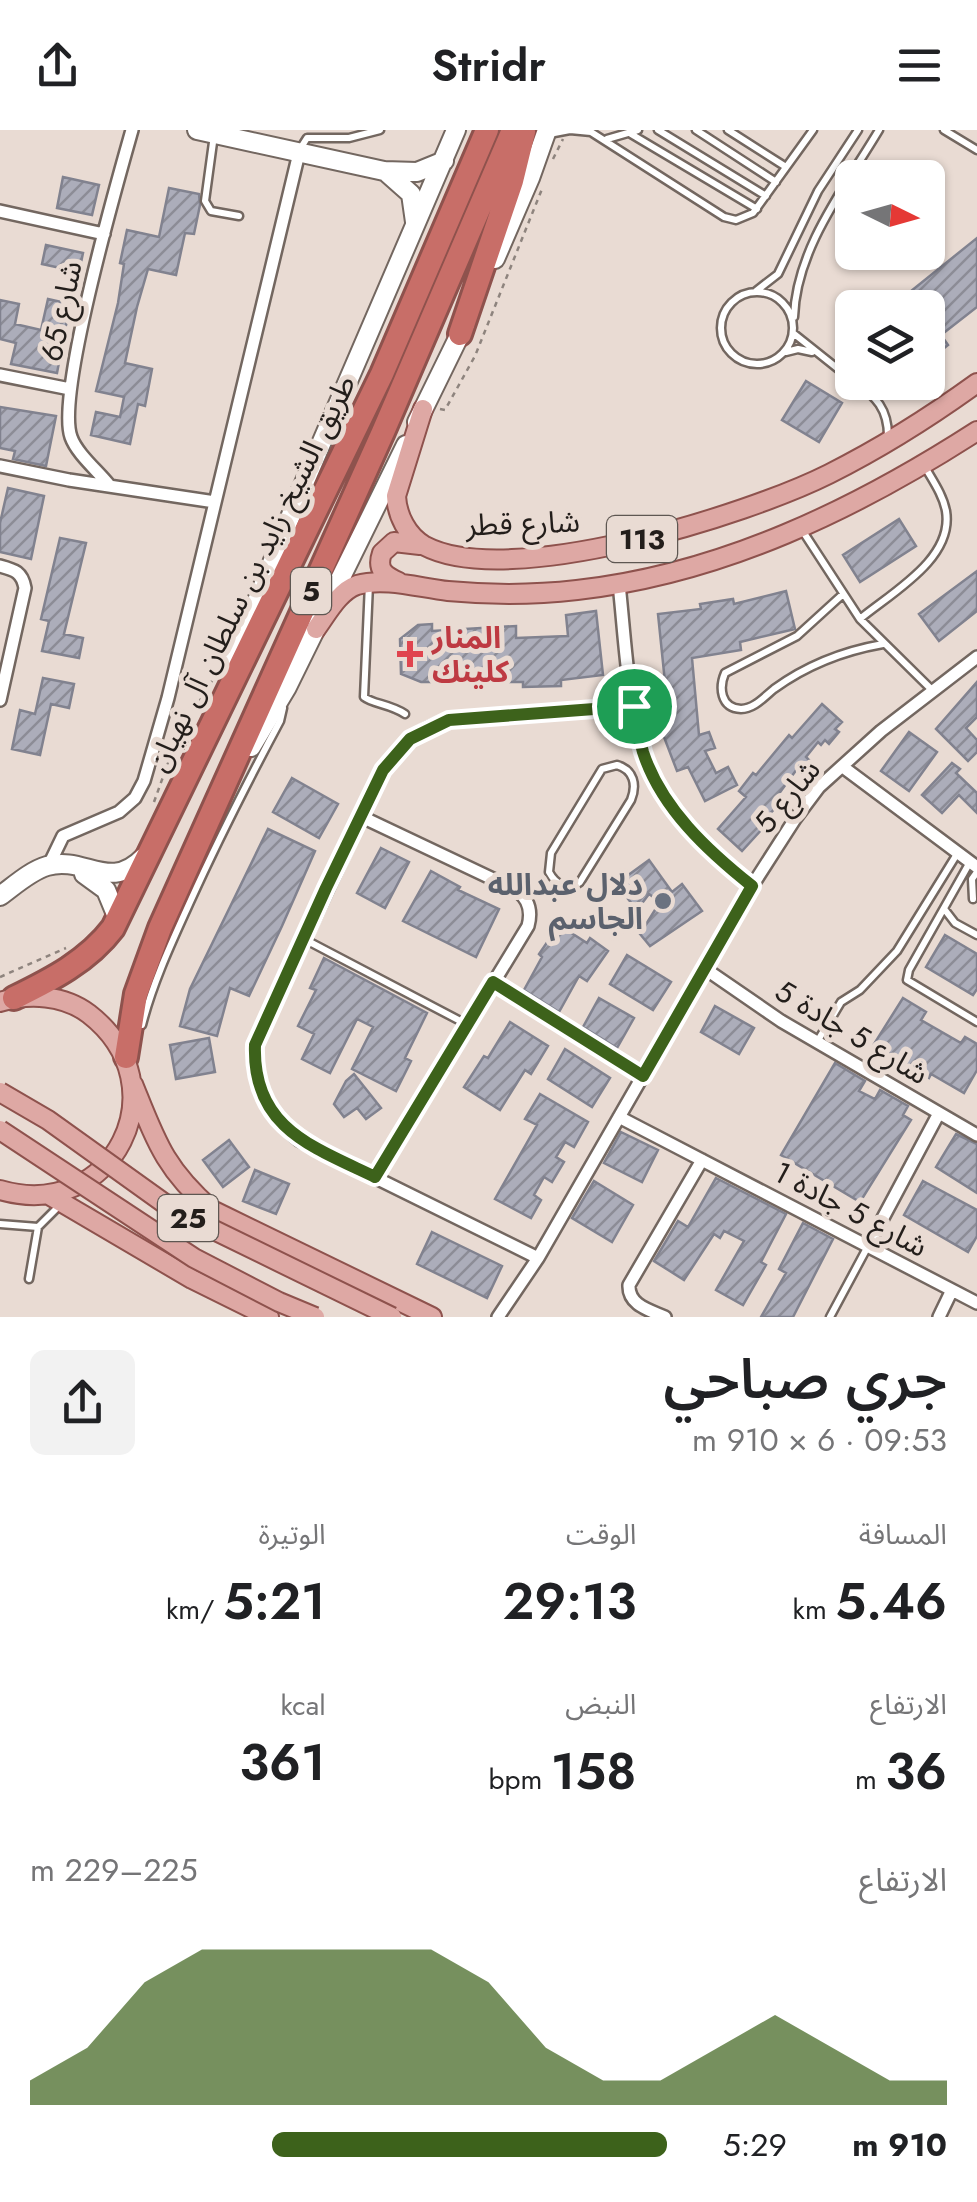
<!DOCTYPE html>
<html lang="ar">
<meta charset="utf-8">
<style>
:root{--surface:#fff;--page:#f2f2f2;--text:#202124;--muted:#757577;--accent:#3d621b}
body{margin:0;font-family:Jost,"Noto Sans Arabic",sans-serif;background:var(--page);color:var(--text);direction:rtl;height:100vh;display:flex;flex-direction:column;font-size:38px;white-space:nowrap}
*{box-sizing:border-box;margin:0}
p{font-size:32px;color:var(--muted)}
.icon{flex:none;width:55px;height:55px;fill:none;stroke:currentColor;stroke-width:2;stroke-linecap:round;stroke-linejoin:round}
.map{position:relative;height:1187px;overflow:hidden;direction:ltr}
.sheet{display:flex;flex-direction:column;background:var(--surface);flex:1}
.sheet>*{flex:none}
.needle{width:65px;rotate:95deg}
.buttons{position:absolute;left:835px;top:30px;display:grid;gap:20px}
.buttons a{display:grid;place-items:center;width:110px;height:110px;border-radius:15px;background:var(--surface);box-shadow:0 2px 8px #0004;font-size:50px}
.pin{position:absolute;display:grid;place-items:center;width:85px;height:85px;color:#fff;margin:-42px;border:5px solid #fff;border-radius:50%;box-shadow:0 2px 10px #0007}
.round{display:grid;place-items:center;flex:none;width:105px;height:105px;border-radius:15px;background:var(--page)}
.headline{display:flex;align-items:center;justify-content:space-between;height:170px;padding:0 30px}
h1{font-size:55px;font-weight:600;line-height:75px}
.stats{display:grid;grid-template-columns:repeat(3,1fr);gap:15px;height:170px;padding:10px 30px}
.stats div{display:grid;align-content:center}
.stats b{font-size:50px;font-weight:600}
.stats small{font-size:28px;font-weight:400}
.stats p{font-size:28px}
.chart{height:280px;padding:20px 30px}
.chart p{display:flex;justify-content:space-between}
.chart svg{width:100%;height:180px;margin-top:10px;fill:var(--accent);opacity:.7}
ul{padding:0 30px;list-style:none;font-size:32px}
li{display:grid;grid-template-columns:160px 120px 1fr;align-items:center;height:75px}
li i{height:25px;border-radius:12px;background:var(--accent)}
header{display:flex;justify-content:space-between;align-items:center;height:130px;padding:0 30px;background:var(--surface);font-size:45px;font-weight:600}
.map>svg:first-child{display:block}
</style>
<header><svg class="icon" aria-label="menu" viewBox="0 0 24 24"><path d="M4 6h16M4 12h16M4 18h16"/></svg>Stridr<svg class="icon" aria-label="share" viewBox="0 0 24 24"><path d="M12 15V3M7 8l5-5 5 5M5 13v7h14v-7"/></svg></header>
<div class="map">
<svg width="977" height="1187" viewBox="0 0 977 1187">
<defs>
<pattern id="building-hatch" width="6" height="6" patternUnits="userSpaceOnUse" patternTransform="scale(2.5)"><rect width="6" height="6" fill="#acadba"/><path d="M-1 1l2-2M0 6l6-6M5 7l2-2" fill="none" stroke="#8c8c96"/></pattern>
</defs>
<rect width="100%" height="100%" fill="#e9dbd3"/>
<path fill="url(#building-hatch)" stroke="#81828f" stroke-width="2.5" d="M63,47L99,55L92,85L57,78Z
M169,58L199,64L200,75L194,104L185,103L176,145L148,139L137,177L125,233L152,239L145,276L138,274L130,314L91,305L96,282L120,287L124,267L96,261L118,173L124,134L120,133L127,100L159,107Z
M977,108V177L941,205L948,215L938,223L928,209V178H890Z
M46,115L83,123L79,142L42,134Z
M48,169L70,174L57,243L11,234L16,213L0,209V170L19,174L15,194L41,200Z
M806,251L842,273L819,312L782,290Z
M0,277L56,286L46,336L13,329L15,321L0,318Z
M8,358L44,366L31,429L0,422V393Z
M899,389L916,416L860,452L843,425Z
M60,408L86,413L64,504L83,508L79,528L42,521L49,491L41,489Z
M977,441V481L939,511L919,484Z
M786,461L795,499L740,512L741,520L692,528L699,605L709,602L715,618L705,621L716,643L728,637L737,655L705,671L688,637L677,641L664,607L661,562H666L658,484L701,479L700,474L733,469L734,474Z
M596,481L603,545L561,550V556L523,557V552H421L401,544L400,509L418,495L432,494V501L516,496V508L568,506L566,485Z
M43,548L74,554L69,578L51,574L40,625L12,619L20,580L35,584Z
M977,552V587L966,598L977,610V622L968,631L936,599Z
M822,574L842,592L835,599L839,602L829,614L825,610L821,615L818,612L806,627L810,631L801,642L797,639L778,665L784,669L760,694L764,697L742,721L718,699L746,667L739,661L753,643L756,645L789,605L792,608Z
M909,602L937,622L909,661L881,641Z
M952,633L960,639L956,643L977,663V683L959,665L942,683L922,665Z
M292,648L338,674L319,708L273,682Z
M268,699L315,721L282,796L249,866L230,858L217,906L180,896L190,859Z
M381,718L409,732L385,778L357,763Z
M649,730L672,762L682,754L702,781L650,816L640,804L660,772L649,764L637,780L616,754Z
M431,741L460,757L458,760L499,779L476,827L403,791Z
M559,795L587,813L590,808L608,821L587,851L579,846L559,882L524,860L542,827L539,824Z
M945,805L977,824V859L973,865L926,837Z
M627,825L671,852L653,880L610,854Z
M324,828L427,883L405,928L411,931L396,961L352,939L373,897L357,889L330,943L302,929L314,904L298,896L316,860L310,858Z
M599,868L634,888L617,918L583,897Z
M903,868L926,882L921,890L961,913L965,907L977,914V940L964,963L931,944L929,948L874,914Z
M715,876L754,898L739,924L701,902Z
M510,892L548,916L531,944L525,940L500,980L464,957L484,926L488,928Z
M209,908L215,942L176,949L170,915Z
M565,919L610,948L592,977L548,949Z
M835,933L865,951L859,961L875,969L880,960L908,976L903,985L911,990L860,1072L781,1025Z
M354,944L381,978L366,989L357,978L344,987L334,974L346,951Z
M540,964L588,992L574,1017L565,1012L556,1027L564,1032L552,1052L544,1047L534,1065L541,1070L531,1088L495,1069L537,995L525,989Z
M621,1002L658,1020L642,1052L604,1033Z
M956,1004L977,1014V1063L936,1037Z
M229,1010L249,1037L223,1057L203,1030Z
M255,1040L289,1054L276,1084L243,1071Z
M716,1048L786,1084L761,1132L766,1135L743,1175L716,1160L744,1111L724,1101L720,1108L714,1104L684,1150L654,1131L678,1091L688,1097Z
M594,1051L633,1075L612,1112L572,1088Z
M923,1051L977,1080V1106L968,1122L904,1085Z
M803,1093L833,1109L793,1187H761L786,1143L779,1139Z
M432,1102L502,1136L487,1168L417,1134Z"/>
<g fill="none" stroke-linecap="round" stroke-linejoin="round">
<defs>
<path id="lane" d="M658,0L766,66
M696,0L776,52
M728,0L786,37
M944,0L977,20
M549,4L570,0L591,2L724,87L736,90L753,83L813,0
M631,4L757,79
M214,5L205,71L211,81L239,86
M607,9L638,0
M300,19L307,8H349L380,0
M756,161L778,144L818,61L858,0
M721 198a36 36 0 1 1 72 0a36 36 0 1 1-72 0Z
M794,187C796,119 845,57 879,0
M793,203L852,250
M786,222L798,219L812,222
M856,252C876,267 888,279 888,306
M802,400L860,489L932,560
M369,454L364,567C373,574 390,574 405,584
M842,465L797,506L725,543C719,557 720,578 741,579C754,579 764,567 774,559C807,535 843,521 883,514
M860,489C891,463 954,429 946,381C943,365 933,351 925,337
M617,635C634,640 637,655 631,670L580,752C568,761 556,755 549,742L551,723L602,639Z
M970,732L909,840L907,850L977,892
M973,769L972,749L977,742
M945,780L955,793L977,805
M304,809L468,895
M142,895C153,852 172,812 190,772C218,710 248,651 280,591L283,578
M817,912L841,872L860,860L897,821L957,724
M0,1094L38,1097L59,1076
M29,1149L38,1097
M830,1187L867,1118"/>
<path id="street" d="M0,81L104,104
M0,245L70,259
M0,336L69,350L215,372
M109,355C98,341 77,324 71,307C56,265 117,53 132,0
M0,436C15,440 22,442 25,458L0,570
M619,454C625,509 627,567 643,621C660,677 708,721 752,756
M843,637L977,737
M362,687L516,760C529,769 532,781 528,796L375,1047
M49,735L63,706L119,682L135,668L144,651L168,568L299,23
M704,838L781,891L977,1005
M493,852L643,945
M619,987L977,1173
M868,1116L939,983
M538,1128L299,1010C269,986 254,955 255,915L378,651C393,620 416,600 449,590L633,576
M498,1187L538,1128L752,756L795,689L819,657L881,601L977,527
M665,1187C649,1180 628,1175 629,1155L702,1030
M939,1187L952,1160"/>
<path id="secondary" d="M197,0L384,41L417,42L444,31
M385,41L411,64L415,92
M495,129L530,48L547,0
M417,292L465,194
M232,534L299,365L456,0
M251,617L287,557L406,315
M84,744L106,760L118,789
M0,766C14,756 30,741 47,736C85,725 109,763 144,727"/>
<path id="primary" d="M423,279L396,366C397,385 407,406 425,416C509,460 747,385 829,344C881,318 930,287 977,253
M399,452C385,446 376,440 382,423L394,412L420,415
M316,499C327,484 339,461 357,455C385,447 420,458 448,461C491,465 534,465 577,460C722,444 856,379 977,301
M0,872C29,863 64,865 89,884C182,956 113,1093 0,1060
M133,954C156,1011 164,1038 212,1080L432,1187
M49,1065L192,1149L269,1187"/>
<path id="highway" d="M460,204L512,51L524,2
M14,868C51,850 88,831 113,798L382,244L487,0
M126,927L136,864L160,798L383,302L513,0"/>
</defs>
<use href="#lane" stroke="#736760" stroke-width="11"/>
<use href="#street" stroke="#736760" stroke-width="16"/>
<use href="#secondary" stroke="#736760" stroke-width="22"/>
<use href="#primary" stroke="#8e524d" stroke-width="22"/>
<use href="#highway" stroke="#8e524d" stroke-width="28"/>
<path stroke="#8e847e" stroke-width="2.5" stroke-dasharray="5 5" stroke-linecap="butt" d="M553,29L563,9
M440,279L445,280L475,226L542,59
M154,672L177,608L218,541
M0,847L66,818"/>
<use href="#lane" stroke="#fff" stroke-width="6"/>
<use href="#street" stroke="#fff" stroke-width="11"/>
<use href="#secondary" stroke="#fff" stroke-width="18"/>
<use href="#primary" stroke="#dea8a4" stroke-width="18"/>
<use href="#highway" stroke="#c86e68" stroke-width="22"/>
<defs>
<path id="primary-bridge" d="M0,962L48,990L175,1081L392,1187
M0,1000L194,1128L279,1172L315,1187"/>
</defs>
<use href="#primary-bridge" stroke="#8e524d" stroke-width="22" stroke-linecap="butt"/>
<use href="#primary-bridge" stroke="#dea8a4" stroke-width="18"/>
</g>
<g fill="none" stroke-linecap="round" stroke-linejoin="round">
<defs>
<path id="route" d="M634,576C637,591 639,608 643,622C661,678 708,721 752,756L643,946L493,852L375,1047C313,1017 252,998 255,915L326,758L383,640L410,609L449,590Z"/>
</defs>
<use href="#route" stroke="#fff" stroke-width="20"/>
<use href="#route" stroke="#3d621b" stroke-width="12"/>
</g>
<path fill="#e0444e" stroke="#e9dbd3" stroke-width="4" d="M405 509h10v10h10v10h-10v10h-10v-10h-10v-10h10z"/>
<circle fill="#6b7280" stroke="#e9dbd3" stroke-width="4" cx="663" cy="771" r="10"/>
<g text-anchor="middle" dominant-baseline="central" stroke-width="10" stroke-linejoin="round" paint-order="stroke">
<g fill="#e9dbd3" stroke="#5e5752" stroke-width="2.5">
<rect x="607" y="386" width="70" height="46" rx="8"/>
<rect x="291" y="438" width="40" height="46" rx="8"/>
<rect x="158" y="1065" width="60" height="46" rx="8"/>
</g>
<g font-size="28" font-weight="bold" fill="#231e1b">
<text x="642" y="409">113</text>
<text x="311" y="461">5</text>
<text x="188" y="1088">25</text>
</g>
<g font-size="30" fill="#231e1b" stroke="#e9dbd3">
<text transform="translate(61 181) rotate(-78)">شارع 65</text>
<text transform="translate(523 393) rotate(-2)">شارع قطر</text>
<text transform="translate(251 443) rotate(-64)">طريق الشيخ زايد بن سلطان آل نهيان</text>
<text transform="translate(787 666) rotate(-51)">شارع 5</text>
<text transform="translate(852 902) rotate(31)">شارع 5 جادة 5</text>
<text transform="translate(851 1079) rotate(28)">شارع 5 جادة 1</text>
</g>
<g font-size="30" font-weight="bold" fill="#be3a42" stroke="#e9dbd3" text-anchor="start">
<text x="432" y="507">المنار<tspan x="432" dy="34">كلينك</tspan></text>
</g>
<g font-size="30" font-weight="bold" fill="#5b616d" stroke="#e9dbd3" text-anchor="end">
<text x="643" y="754">دلال عبدالله<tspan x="643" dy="34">الجاسم</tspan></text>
</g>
</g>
</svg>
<div class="buttons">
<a><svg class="needle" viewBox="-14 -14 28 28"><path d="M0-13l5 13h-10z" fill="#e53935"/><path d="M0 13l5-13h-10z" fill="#757577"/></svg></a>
<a><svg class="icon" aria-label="layers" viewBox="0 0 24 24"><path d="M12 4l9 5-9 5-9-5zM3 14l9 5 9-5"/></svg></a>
</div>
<div class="pin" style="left:634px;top:576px;background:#1e9e55"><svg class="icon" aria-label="arrive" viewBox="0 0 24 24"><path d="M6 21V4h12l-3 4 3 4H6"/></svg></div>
</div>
<section class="sheet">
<div class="headline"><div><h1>جري صباحي</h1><p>09:53 · 6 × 910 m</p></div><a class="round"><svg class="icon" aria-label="share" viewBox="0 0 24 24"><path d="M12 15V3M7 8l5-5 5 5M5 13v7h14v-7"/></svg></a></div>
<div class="stats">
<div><p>المسافة</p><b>5.46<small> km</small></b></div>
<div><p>الوقت</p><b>29:13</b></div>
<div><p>الوتيرة</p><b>5:21<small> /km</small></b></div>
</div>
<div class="stats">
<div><p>الارتفاع</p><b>36<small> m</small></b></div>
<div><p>النبض</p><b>158<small> bpm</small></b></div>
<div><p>kcal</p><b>361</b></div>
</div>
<div class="chart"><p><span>الارتفاع</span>225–229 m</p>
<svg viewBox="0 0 160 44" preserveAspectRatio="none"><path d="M0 44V38L10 30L20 14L30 6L40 6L50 6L60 6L70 6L80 14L90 30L100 38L110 38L120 30L130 22L140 30L150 38L160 38V44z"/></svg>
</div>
<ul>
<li><b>910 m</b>5:29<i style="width:62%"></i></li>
</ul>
</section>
